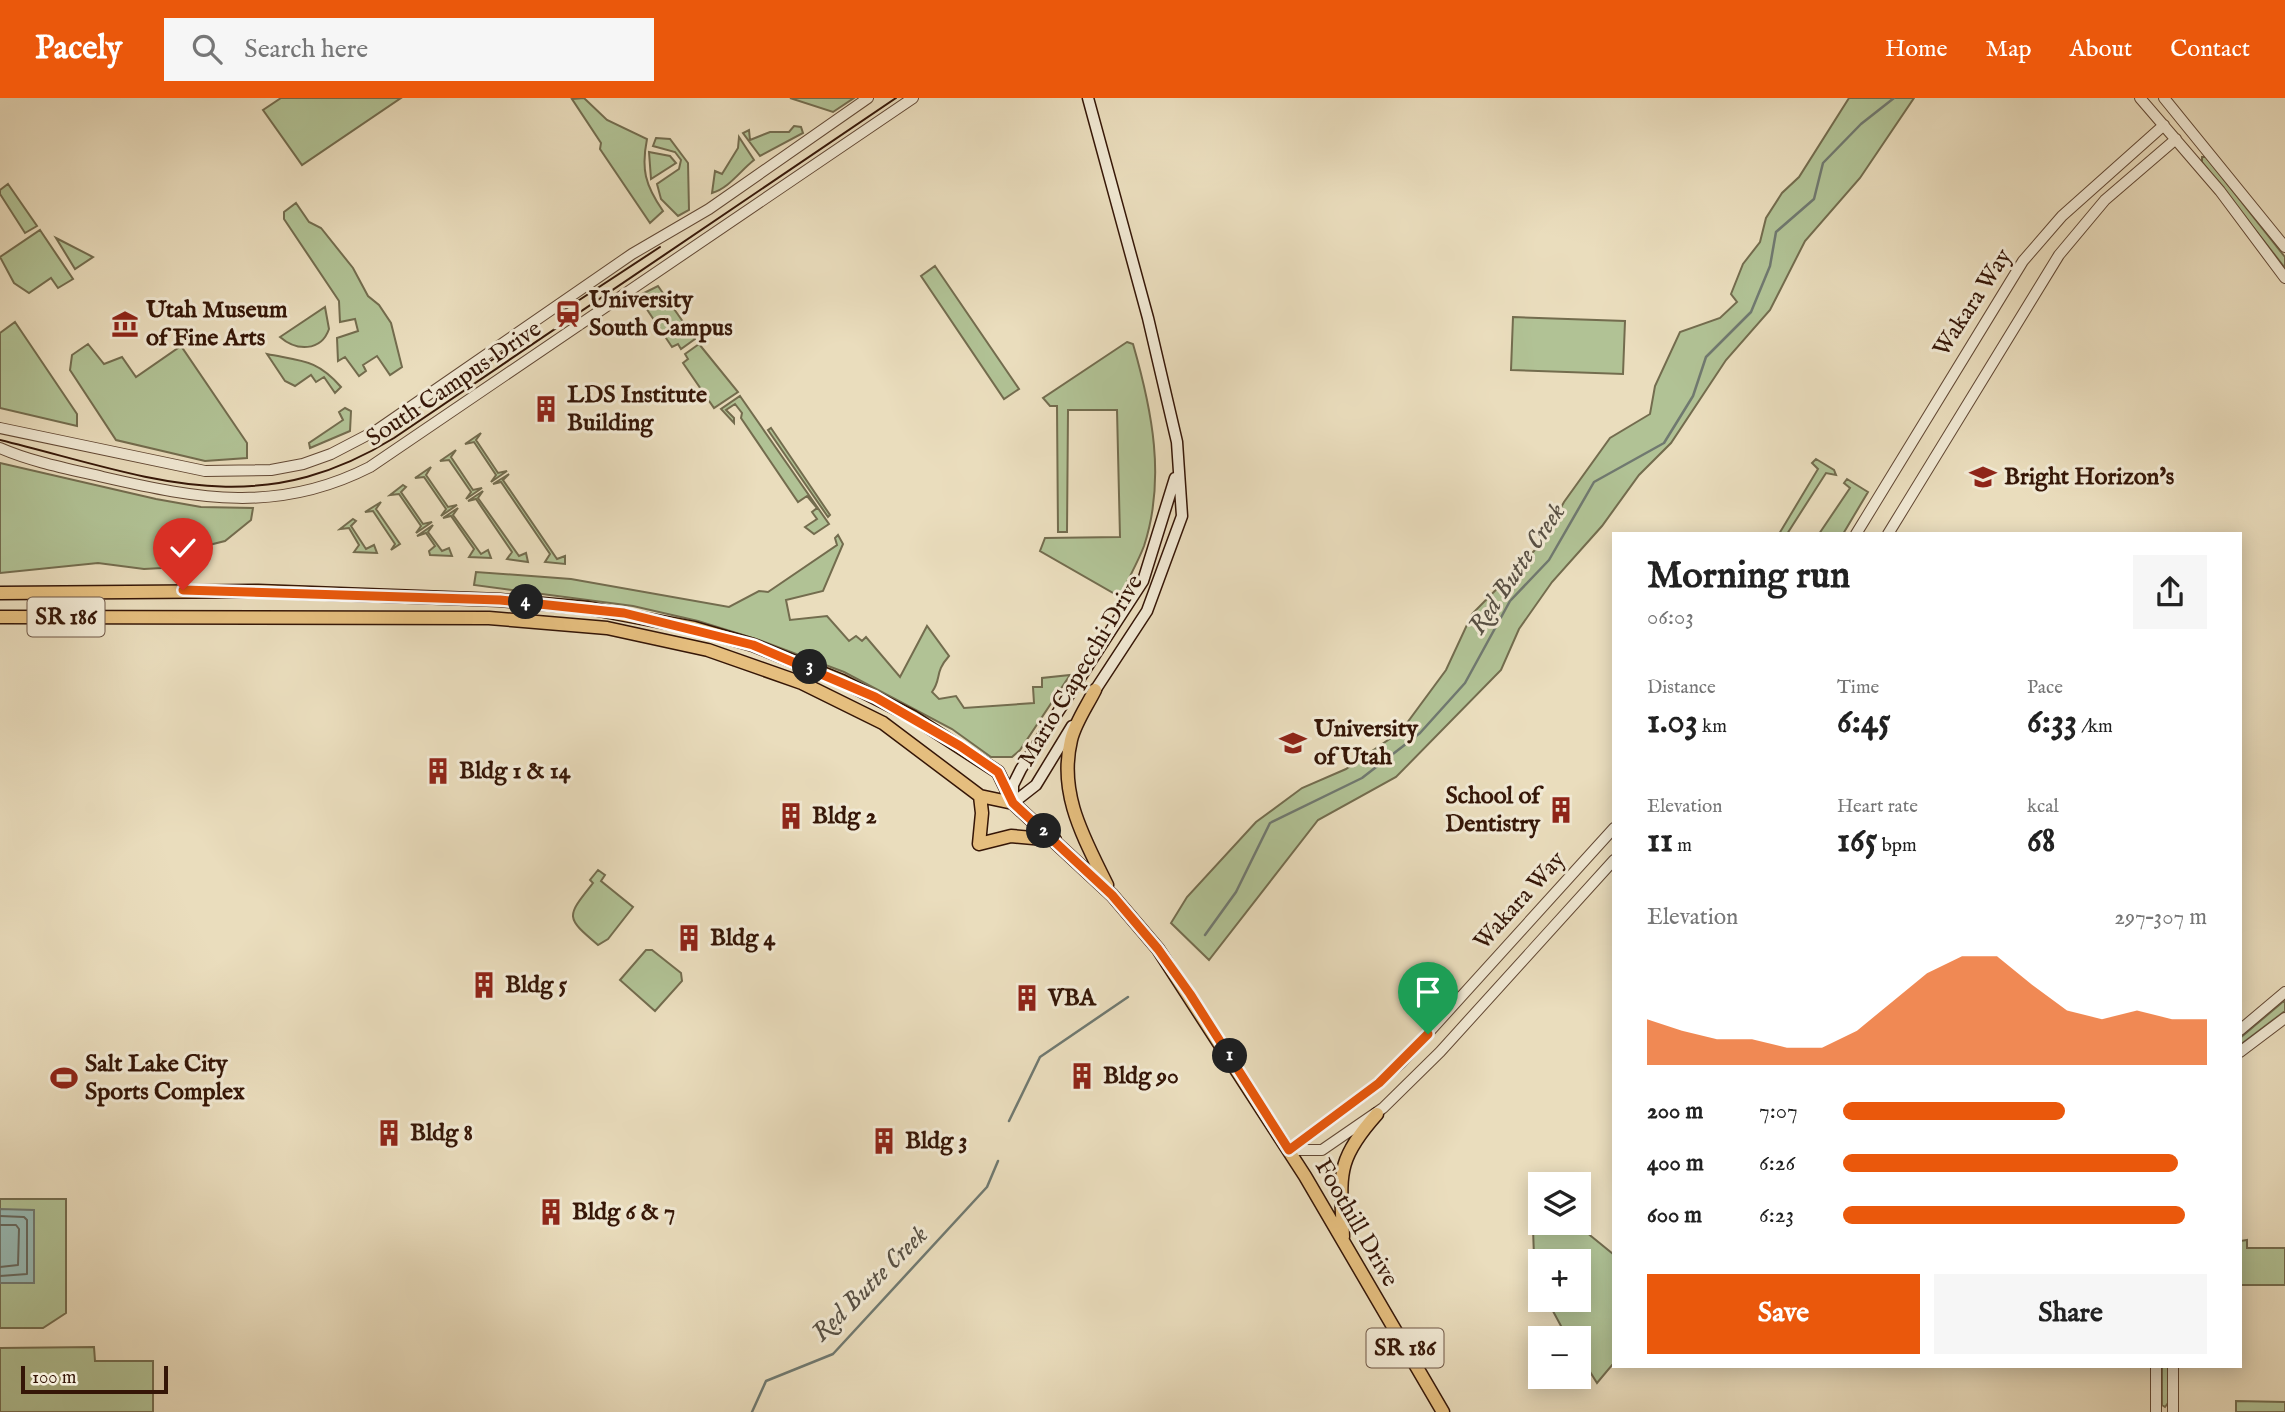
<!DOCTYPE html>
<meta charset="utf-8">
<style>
:root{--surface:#fff;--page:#f6f6f6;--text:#222;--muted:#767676;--accent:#ea580c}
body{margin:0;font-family:"IM FELL English",serif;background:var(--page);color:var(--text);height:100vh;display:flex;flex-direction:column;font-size:26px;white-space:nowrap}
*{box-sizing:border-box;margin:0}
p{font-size:23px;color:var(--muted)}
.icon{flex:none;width:38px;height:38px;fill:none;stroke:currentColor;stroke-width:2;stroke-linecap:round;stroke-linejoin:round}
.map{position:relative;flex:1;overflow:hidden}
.sheet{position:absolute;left:1612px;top:434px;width:630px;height:836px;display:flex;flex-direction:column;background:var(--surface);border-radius:0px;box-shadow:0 4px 18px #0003}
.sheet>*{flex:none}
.fabs{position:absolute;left:1528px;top:1074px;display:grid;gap:14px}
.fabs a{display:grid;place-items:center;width:63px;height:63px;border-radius:0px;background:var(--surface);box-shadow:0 4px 18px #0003;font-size:35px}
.scale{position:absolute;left:21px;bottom:18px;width:147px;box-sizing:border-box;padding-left:7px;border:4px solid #351607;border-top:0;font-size:19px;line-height:24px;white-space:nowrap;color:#351607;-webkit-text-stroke:5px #f1e9d4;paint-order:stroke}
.pin{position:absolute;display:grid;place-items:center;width:60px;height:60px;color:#fff;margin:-72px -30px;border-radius:50% 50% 50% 0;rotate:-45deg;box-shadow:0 0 7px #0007}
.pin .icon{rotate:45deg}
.km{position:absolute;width:35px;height:35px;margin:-18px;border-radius:50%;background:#222;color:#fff;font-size:19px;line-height:35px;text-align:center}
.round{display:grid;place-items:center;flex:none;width:74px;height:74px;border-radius:0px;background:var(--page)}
.headline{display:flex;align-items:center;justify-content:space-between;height:119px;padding:0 35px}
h1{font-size:38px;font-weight:700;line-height:52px}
.metrics{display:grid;grid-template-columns:repeat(3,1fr);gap:10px;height:119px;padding:7px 35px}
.metrics div{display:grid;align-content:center}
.metrics b{font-size:35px;font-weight:700}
.metrics small{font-size:19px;font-weight:400}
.metrics p{font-size:19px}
.chart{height:196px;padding:14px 35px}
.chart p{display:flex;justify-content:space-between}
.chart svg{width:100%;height:126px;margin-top:7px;fill:var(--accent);opacity:.7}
.cta{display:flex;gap:14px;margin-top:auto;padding:14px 35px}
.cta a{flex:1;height:80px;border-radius:0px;background:var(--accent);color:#fff;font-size:28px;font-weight:700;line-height:80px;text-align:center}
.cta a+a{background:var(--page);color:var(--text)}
ul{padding:0 35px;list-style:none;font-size:23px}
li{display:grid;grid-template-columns:112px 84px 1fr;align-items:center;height:52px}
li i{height:18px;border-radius:9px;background:var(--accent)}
header{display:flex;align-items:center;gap:42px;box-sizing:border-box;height:98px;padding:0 35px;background:var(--accent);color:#fff}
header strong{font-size:33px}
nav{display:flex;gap:38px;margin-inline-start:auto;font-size:24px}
.search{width:490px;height:63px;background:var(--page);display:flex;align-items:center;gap:18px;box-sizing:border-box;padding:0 24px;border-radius:0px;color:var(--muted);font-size:26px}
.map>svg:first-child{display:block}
</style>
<header>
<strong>Pacely</strong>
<div class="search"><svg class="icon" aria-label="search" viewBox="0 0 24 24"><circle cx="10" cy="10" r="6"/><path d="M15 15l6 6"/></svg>Search here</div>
<nav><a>Home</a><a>Map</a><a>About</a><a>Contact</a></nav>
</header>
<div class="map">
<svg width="2285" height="1314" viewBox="0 0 2285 1314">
<rect width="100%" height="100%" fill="#eaddbd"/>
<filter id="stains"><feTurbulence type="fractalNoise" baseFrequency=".00286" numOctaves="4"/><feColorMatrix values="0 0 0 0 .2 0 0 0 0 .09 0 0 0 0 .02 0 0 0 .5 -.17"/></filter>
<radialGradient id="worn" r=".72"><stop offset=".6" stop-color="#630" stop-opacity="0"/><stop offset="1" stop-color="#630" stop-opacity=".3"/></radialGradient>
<path fill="#b1c295" stroke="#736c4e" stroke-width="2" d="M281,0H401L302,67L263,12Z
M584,0L607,22L647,41C641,71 645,87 663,113L650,125L600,51L601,45L572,1Z
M790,0H854L833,14Z
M1849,0H1914L1860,80L1805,143L1770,212L1726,262L1671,345L1639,377L1602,428L1552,484L1519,531L1501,572L1396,679L1318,722L1209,862L1171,825L1187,799L1256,724L1302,690L1346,671L1401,633L1446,572L1472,516L1541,446L1564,404L1610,340L1650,316L1655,288L1680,234L1720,220L1737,204L1731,196L1743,166L1760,144L1766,120L1782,95L1799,79Z
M794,28L801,29L803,35L760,58L743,35L749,32L750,42L770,34H789Z
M739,39L754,62C740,73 729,90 712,95L715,73L722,76L738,50Z
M656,40L670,41L688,65L689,112L678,118L661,101L657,86L679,71L681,62L675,54L653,48Z
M649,54L670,58L676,65L651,81Z
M2202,59H2206L2285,159V170L2202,64Z
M8,86L37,128L25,135L0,96V92Z
M296,105L309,124L321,130L353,170L368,198L379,207L391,225L402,269L390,277L377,258L363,267L366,273L359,278L345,259L338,263L337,240L358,233L355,221L340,224L339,203L284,121V114Z
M40,132L73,181L58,190L51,180L29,195L14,185L0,159Z
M56,140L93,159L75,171Z
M935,168L1019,291L1004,301L921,178Z
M658,188L695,241L681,251L678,246L672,249L638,198Z
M325,209L329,231C321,254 296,253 280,239Z
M1513,219L1625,223L1623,276L1511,272Z
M15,224L77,316V328L0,310V235Z
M1127,244L1133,246C1152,312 1166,381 1144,448C1138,464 1128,481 1121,497L1115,496L1040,453L1045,440L1120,439L1117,312H1068L1067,434H1058L1057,308H1050L1043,300Z
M88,246L104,266L122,259L136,279L181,248L247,345V360L205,363L116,342L70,272L72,257Z
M699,246L738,294L714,310L683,265L688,261L685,256Z
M267,256C301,263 317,261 341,289L335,295L324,279L316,284L311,277L295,288L285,283Z
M740,298L829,426L814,436L805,429L817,421L812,414L817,410L807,398L798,404L741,320L742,315L735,306L726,312L734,320V325L721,311Z
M345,310L351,313L350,333L310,350L309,345L343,322L339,314Z
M771,330L830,417L828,419L768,332Z
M481,335L476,342L498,375L507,373L491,384L496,377L474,344L465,346Z
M456,352L451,359L473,392L482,390L466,401L471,394L449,362L440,363Z
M1816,361L1834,372L1836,377L1826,375L1787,436H1779L1818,371L1812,365Z
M0,365L156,401L201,409L253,410L251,422L225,443L197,450L162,470L144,471L98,465L0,475Z
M431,369L426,377L448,409L457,407L441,418L446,411L424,379L415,380Z
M509,376L503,382L557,461L565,458V466L545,464L550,456L501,384L493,386Z
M1847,381L1868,394L1843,436H1819L1850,390L1844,385Z
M403,387L406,389L401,394L423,426L432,424L416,435L421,428L399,396L390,397Z
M483,393L478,400L519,458L526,455L528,464L507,461L512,454L476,401L468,403Z
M381,404L376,411L400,446L391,452L395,446L373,413L365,414Z
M458,410L453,417L481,456L488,452L491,460L469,459L474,451L451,418L443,420Z
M353,421L356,423L351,428L366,451L374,447L377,455L354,454L359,447L349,430L340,431Z
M433,427L428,434L442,453L449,450L452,458L430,457L429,453L435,448L426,435L417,438Z
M838,437L843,446L823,493L786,502L790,522L827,518L849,543L856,538L862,543L866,539L900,579L927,528L949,558C934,575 942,580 932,594L939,601L956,598L964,610L1034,605L1033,589H1042V580L1070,577L1020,652L1012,659H991L952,631L844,574L759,542L698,523L633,508L474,487L476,474L571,481L729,509L759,493L768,494L837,447L835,440Z
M598,772L605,777L601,783L633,809L608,841L598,847C565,819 566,819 593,785L590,782Z
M646,852H652L681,875L682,883L655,913L620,882Z
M2285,902V913L2240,947V940Z
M0,1101H66V1215L43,1230H0Z
M1575,1125L1613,1156V1266L1597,1285L1579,1256L1578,1241H1568L1547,1202H1578V1164H1540V1180L1534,1159L1533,1130L1571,1129Z
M2247,1142V1150H2285V1187H2240V1143Z
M94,1249L95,1263H153V1314H0V1250Z
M2162,1269H2168V1305L2165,1309L2162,1307Z
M2236,1303L2285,1304V1314H2236Z"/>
<path fill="#98bbb6" stroke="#707970" stroke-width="2" d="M0,1111L34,1112V1185H0Z"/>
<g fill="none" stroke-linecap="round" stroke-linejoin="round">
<path stroke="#66685e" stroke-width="2" d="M0,1118L24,1119L27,1122V1176L0,1178
M0,1127H16L19,1131L18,1167L0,1169"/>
<path stroke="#707970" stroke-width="2.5" d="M1205,837L1236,794L1270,725L1362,680L1420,635L1465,585L1510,503L1549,462L1594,384L1664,345L1693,298L1706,259L1751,214L1770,168L1776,134L1814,101L1823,65L1861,26L1894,0
M1009,1023L1040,959L1128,899
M752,1314L766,1283L833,1256L987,1089L998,1063"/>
<defs>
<path id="tertiary" d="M2140,0L2220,93L2285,180
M2164,0L2285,149
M0,330L205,373L271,372L303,366L331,356L377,332L632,156L709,111L868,0
M0,350C32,364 69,371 103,379C199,401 278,416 370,369L913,0
M1856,436L2023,163L2062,118L2164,27
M1888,436L2059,157L2105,102L2176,41
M2240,932L2285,894
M2240,954L2285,920
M1289,1052L1368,994L1401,965L1614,730
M1289,1052H1322L1383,1010L1440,954L1614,762
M2156,1269V1314
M2173,1269V1314"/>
<path id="secondary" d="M1088,0L1148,220L1177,344L1182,418L1147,513L1092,597
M1013,705L1036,687L1072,628
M1013,705V687L1021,671L1143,483L1175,380"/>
<path id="primary" d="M0,495L258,493L500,502L588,510L694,530L753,547L842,583L913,619L998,674L1013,705L1112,797L1158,851L1305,1078L1443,1314
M0,519L489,520L607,530L708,552L802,585L883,625L980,698L1013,705
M1095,592C1087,608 1075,625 1071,642C1058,696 1084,740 1107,787
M980,698L982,715L979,746L1011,738L1055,742
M1343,1139C1341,1078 1334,1064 1377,1016"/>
</defs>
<use href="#tertiary" stroke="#624834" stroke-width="12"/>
<use href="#secondary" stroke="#351607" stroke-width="13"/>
<use href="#primary" stroke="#351607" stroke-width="15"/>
<use href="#tertiary" stroke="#f1e9d4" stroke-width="10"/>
<use href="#secondary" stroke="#f1e9d4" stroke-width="10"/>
<use href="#primary" stroke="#e5be7e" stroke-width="12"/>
<path stroke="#351607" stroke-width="2" d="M561,214L660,149
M469,278L515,246
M0,342C147,378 253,427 394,340L896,0"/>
</g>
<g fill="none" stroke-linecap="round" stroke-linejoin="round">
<defs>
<path id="route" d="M183,492L500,502L624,515L753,547L875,599L960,648L998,674L1013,705L1112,797L1158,851L1190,896L1289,1052L1379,985L1428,936"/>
</defs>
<use href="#route" stroke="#fff" stroke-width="14"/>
<use href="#route" stroke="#ea580c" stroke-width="9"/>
</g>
<defs>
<symbol id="station-bare" viewBox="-9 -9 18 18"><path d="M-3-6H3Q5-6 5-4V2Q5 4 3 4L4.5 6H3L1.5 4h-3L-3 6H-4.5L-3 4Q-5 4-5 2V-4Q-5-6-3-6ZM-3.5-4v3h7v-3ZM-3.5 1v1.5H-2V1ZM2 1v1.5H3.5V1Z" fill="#8f2418" stroke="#f1e9d4" stroke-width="2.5" paint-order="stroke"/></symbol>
<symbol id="museum-bare" viewBox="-9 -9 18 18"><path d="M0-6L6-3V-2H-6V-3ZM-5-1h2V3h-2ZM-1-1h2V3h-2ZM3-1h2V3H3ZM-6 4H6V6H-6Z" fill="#8f2418" stroke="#f1e9d4" stroke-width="2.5" paint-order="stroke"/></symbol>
<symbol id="building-bare" viewBox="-9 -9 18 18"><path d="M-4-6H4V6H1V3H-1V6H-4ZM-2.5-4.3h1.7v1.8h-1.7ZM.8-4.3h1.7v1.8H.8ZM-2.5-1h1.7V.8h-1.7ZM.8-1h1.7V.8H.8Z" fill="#8f2418" stroke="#f1e9d4" stroke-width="2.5" paint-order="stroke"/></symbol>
<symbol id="school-bare" viewBox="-9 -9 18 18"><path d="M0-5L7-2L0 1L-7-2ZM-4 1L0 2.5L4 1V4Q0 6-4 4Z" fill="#8f2418" stroke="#f1e9d4" stroke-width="2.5" paint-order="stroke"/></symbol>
<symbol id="university-bare" viewBox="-9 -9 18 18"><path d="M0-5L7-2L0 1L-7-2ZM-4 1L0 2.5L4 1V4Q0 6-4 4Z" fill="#8f2418" stroke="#f1e9d4" stroke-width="2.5" paint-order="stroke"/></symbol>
<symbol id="stadium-bare" viewBox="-9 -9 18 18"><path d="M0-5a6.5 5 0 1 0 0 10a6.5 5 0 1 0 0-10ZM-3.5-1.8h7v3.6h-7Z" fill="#8f2418" stroke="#f1e9d4" stroke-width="2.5" paint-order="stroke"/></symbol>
</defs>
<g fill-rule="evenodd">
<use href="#station-bare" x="549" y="197" width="38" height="38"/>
<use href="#museum-bare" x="106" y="207" width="38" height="38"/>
<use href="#building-bare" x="527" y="292" width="38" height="38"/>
<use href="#school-bare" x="1964" y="360" width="38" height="38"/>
<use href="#university-bare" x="1274" y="626" width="38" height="38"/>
<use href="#building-bare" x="419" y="654" width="38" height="38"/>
<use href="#building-bare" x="1542" y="693" width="38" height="38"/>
<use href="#building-bare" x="772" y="699" width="38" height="38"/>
<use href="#building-bare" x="670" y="821" width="38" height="38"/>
<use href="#building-bare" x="465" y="868" width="38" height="38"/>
<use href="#building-bare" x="1008" y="881" width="38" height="38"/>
<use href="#building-bare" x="1063" y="959" width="38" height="38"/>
<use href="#stadium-bare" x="45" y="961" width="38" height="38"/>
<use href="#building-bare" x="370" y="1016" width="38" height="38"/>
<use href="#building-bare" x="865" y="1024" width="38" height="38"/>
<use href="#building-bare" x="532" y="1095" width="38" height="38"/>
</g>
<g text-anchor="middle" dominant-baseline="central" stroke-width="6" stroke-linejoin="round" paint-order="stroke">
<g fill="#f1e9d4" stroke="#6d5544" stroke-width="2">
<rect x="27.5" y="499.5" width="77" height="39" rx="5"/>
<rect x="1366.5" y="1230.5" width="77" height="39" rx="5"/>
</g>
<g font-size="23" font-weight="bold" fill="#351607">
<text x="66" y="519">SR 186</text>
<text x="1405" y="1250">SR 186</text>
</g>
<g font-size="24" font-weight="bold" fill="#351607" stroke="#f1e9d4" text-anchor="start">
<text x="589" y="202">University<tspan x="589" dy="28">South Campus</tspan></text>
<text x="146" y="212">Utah Museum<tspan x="146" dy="28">of Fine Arts</tspan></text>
<text x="567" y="297">LDS Institute<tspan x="567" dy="28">Building</tspan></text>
<text x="2004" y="379">Bright Horizon's</text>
<text x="1314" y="631">University<tspan x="1314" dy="28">of Utah</tspan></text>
<text x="459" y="673">Bldg 1 &amp; 14</text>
<text x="1540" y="698" text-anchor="end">School of<tspan x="1540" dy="28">Dentistry</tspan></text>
<text x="812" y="718">Bldg 2</text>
<text x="710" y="840">Bldg 4</text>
<text x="505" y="887">Bldg 5</text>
<text x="1048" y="900">VBA</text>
<text x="85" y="966">Salt Lake City<tspan x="85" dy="28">Sports Complex</tspan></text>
<text x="1103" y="978">Bldg 90</text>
<text x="410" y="1035">Bldg 8</text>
<text x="905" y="1043">Bldg 3</text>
<text x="572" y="1114">Bldg 6 &amp; 7</text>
</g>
<g font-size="24" fill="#351607" stroke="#f1e9d4">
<text transform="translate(1973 205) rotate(-57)">Wakara Way</text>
<text transform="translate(454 286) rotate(-34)">South Campus Drive</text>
<text transform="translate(1081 573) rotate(-59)">Mario Capecchi Drive</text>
<text transform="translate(1520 803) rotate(-48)">Wakara Way</text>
<text transform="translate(1356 1125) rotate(60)">Foothill Drive</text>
</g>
<g font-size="26" font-style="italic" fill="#585044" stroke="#f1e9d4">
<text transform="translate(1517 471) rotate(-56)">Red Butte Creek</text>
<text transform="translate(870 1186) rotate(-45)">Red Butte Creek</text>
</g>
</g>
<rect width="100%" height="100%" filter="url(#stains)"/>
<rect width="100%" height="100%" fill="url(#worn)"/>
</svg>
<div class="fabs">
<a><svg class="icon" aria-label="layers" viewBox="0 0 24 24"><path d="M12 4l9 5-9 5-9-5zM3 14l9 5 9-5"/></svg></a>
<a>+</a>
<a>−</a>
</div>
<div class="scale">100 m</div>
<div class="pin" style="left:1428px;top:936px;background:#1e9e55"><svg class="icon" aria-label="arrive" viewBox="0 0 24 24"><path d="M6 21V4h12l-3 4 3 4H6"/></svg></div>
<div class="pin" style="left:183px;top:492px;background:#d93025"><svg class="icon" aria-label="check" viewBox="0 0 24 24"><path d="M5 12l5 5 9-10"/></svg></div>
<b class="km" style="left:1230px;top:958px">1</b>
<b class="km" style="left:1044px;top:733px">2</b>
<b class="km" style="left:810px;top:569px">3</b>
<b class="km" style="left:526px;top:504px">4</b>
<section class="sheet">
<div class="headline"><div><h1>Morning run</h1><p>06:03</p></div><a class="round"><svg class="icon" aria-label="share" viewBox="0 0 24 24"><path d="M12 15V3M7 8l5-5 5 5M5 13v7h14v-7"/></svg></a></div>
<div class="metrics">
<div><p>Distance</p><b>1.03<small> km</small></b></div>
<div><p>Time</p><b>6:45</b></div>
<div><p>Pace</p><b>6:33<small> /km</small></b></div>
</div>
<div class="metrics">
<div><p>Elevation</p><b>11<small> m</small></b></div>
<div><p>Heart rate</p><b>165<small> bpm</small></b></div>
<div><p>kcal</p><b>68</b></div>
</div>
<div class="chart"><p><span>Elevation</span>297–307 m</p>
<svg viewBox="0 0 160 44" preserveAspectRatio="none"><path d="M0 44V28L10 32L20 35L30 35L40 38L50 38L60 32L70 22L80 12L90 6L100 6L110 16L120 25L130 28L140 25L150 28L160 28V44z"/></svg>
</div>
<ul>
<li><b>200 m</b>7:07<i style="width:61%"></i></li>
<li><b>400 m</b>6:26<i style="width:92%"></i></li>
<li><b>600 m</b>6:23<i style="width:94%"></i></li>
</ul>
<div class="cta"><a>Save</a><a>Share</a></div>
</section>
</div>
